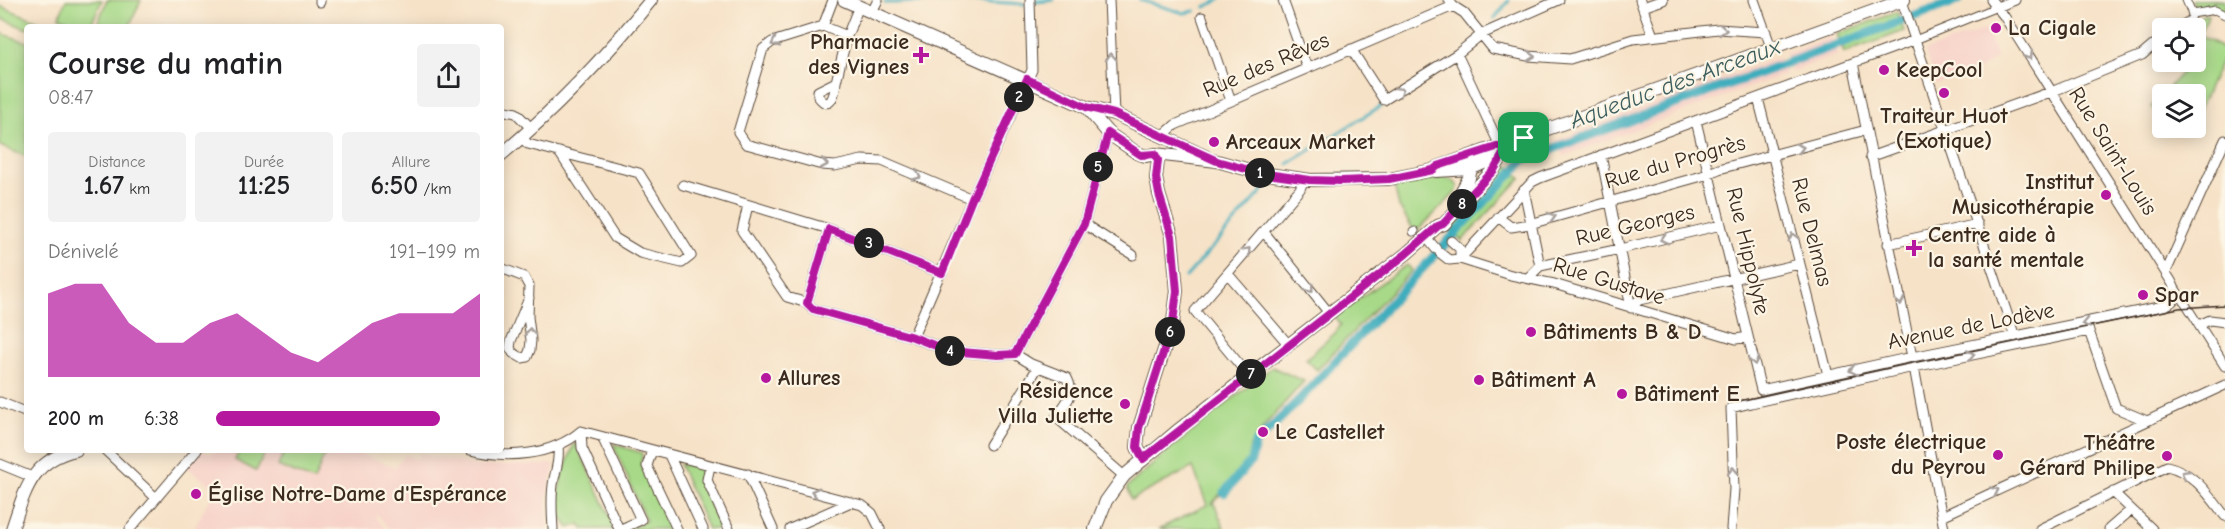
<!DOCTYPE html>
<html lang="fr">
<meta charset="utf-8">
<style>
:root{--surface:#fff;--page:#f2f2f2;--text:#202124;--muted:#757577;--accent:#b5179e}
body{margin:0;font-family:"Comic Neue",sans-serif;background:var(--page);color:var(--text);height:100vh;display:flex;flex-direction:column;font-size:22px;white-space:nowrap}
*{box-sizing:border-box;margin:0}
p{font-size:20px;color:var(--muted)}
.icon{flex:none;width:33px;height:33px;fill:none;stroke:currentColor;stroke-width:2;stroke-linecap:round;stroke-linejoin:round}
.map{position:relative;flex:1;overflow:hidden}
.side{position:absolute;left:24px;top:24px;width:480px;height:429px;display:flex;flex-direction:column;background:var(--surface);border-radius:6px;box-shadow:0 3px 15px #0003}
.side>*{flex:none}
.fabs{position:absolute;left:2152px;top:18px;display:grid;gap:12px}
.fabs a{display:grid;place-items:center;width:54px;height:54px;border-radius:6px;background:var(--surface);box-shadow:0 3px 15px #0003;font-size:30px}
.pin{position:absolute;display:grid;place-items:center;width:51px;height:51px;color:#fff;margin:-26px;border-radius:12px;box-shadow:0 3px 9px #0006}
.km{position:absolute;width:30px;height:30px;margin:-15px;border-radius:50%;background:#222;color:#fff;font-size:16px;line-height:30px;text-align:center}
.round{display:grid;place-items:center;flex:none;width:63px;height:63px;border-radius:6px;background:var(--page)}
.head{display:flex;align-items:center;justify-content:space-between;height:102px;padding:0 24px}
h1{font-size:33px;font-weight:600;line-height:45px}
.stats{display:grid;grid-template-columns:repeat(3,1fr);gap:9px;height:102px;padding:6px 24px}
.stats div{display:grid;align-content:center;border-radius:6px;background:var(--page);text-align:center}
.stats b{font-size:26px;font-weight:600}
.stats small{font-size:16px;font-weight:400}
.stats p{font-size:16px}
.chart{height:168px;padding:12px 24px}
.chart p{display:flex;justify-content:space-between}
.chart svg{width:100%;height:108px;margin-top:6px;fill:var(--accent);opacity:.7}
ul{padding:0 24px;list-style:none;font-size:20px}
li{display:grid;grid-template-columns:96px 72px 1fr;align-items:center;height:45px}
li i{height:15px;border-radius:8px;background:var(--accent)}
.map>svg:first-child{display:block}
</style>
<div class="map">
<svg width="2225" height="529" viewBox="0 0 2225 529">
<rect width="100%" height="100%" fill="#fcf5e5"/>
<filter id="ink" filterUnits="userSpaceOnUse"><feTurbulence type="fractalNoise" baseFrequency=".0167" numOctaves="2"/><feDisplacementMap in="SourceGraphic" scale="12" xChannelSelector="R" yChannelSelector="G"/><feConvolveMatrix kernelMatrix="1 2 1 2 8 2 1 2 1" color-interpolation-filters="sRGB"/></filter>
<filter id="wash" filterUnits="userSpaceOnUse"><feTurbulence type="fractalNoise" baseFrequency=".008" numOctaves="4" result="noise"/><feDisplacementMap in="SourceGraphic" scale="24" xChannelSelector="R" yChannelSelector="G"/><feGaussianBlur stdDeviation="1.35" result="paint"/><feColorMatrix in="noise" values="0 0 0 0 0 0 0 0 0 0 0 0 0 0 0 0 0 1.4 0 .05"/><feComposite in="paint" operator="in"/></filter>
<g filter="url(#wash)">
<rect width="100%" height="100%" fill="#f6e2c7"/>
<path fill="#f7d1c8" d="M1986,29L1997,58L1978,70L1936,84L1925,51Z
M1831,37L1838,55L1792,71L1785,54Z
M1779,57L1785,74L1563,156L1557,140Z
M201,450L209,453L224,450H351L395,467L405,455L417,459L420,453L435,458L437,457L479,466L555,464L547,498L548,529H389L376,513V518L386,529H194L207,503L218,491L187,467Z"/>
<path fill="#a7d988" stroke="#718253" stroke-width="1.5" d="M66,0H102L90,27H83L59,17Z
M107,0H141L129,27H96Z
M2192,0H2225V13L2217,8L2196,10Z
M0,6L53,27H27V29L0,18Z
M1897,12L1904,31L1844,53L1837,34Z
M2202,15H2209L2198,35L2213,42V43L2225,50V52L2196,116V94H2163V116L2151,107L2189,65L2187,62H2196V28L2191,25L2188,28H2181L2192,21L2194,23Z
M0,33L27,42V157L0,146Z
M1506,164L1521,178L1462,241L1447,227Z
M1443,177L1454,181L1458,187L1456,192L1417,231L1413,229L1399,207L1394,184Z
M1407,265L1412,270L1317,370L1306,359L1335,333L1341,325L1334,316Z
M1272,367L1304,381L1266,424L1250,446L1248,461L1212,504L1215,505L1224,528L1159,529L1207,505L1193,467L1131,500L1127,487L1168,451Z
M575,442L616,529H583L580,524L569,528L557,510L561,478Z
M613,444L642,453L641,466L672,529H630L646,521Z
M240,450H266L256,471L235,460Z
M285,450H309L324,456L314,481L278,466Z
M679,464L702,468L698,479L722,529H708Z"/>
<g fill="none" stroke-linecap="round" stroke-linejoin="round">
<path stroke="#3fadbd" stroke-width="3" d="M1140,0L1184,13L1195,11
M1034,2L1053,0
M885,3L976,1L1024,4
M1205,7L1220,0
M1494,19L1509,0
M1288,164L1381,106
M1186,277L1266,187"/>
<path stroke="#3fadbd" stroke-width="9" d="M1224,493L1251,461L1255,444L1299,400L1525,159L1959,0"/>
</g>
</g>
<g filter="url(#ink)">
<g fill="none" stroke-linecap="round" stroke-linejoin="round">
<defs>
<path id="pedestrian" d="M2186,0L2192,14
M2192,14L2215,10L2225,15
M2176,28L2191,19L2192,14
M1915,40L1997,7
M2155,44L2163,38
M1413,232L1415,231
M2176,289L2199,325"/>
<path id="minor" d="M833,0L823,26L772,42L763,49L738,132L746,144L822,165L835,166L862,160L882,161L972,199
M1109,0L1114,114
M1283,0L1307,68
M1449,0L1453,6L1464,13L1493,49L1528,56L1570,59L1633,39L1718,29L1766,32
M1640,0L1653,36
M1754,0L1771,47
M1902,1L2015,337
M320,2V0
M1643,7L1663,0
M1997,7L2015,0
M872,12L878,0
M1202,17L1231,101
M823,26L847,36
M1351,49L1384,100L1457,54L1482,34L1559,0
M1457,54L1500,146
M1853,63L1912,357
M836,82C835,92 831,114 818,96V91L836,82L847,36L859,6
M1758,98L1828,375
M501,110L516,113L532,129
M1696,121L1761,390L1912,357L2164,306C2178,301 2178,293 2171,281L2004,16L1991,0
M1157,135L1166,133L1175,125L1453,6
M522,138L528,144L639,173L691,256L682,263L640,253L615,238L559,152
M1601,155L1631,308
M1870,157L2056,90L2142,55L2155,44
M683,185L829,229L942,273
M1524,190L1540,266
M748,205L742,231L787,297L807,303
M1498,217L1511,227L1530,224L1702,176L1719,169L1866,130
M1084,224L1133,255
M829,229L807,303L813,309L913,337L949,351L998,355L1015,354
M1264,232L1329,313
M1426,237L1436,249
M1451,241L1460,249V259
M1888,244L1978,224
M1440,253L1449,260L1460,259L1511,275L1554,284L1736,339L1748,337
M1460,259L1532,182L1540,178L1915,40
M501,268L524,277L529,286L528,317L531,340L530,350L527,357L522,358L513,353L510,348L511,341L529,298
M2166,272L2225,140
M1228,274L1289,345
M1528,278L1540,266L1620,249L1721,225
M1631,308L1639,300L1799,264
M1195,311L1300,189L1304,179
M1195,311L1249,376
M2225,322L2210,320L2199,325L2225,366
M913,337L972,199L1032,70L1030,0
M1015,354L1084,224L1108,133
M1015,354L1031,364L1067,378C1076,396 1066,402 1056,417L1124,476
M1914,367L1944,529
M0,402L27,413
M581,431L862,505L872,513L880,529
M581,431L582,448L619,529
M602,437L641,520L621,529
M990,445L1038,367
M105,450L156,498
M470,450C506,459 552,456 581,431
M652,450L647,466L677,529
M669,455L703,529
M0,464L32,477
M710,466L707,480L729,529
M748,474L773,529
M2113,492L2152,529
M1942,516L2225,385
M130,529L197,450
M553,529C552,514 551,500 553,485C555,470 560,462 558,446
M790,529L851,502
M1731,529L1734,489L1731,408L1751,403L1914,367L2089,331L2116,408L2147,421
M2040,529L2167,466C2194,472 2209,495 2225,516
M2109,529L2131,510"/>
<path id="tertiary" d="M844,0L1086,107L1114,114L1205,156
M1086,107L1108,133L1137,153L1146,156L1155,154L1217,161L1260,173L1310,180L1389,179L1433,170L1438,167L1556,126L1904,0
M501,155C556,109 606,56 651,0
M1436,171L1470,169L1502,155
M1456,201L1469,178L1472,163
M1143,459L1137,447L1139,428L1173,322L1177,291L1172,236L1159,194L1156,178L1158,160L1155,154
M12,529C25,491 31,460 76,450
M1095,529L1106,501L1124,476L1177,431L1406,254L1438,226L1444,224L1494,169L1503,155"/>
</defs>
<use href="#pedestrian" stroke="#574637" stroke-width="9"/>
<use href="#minor" stroke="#574637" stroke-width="11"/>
<use href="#tertiary" stroke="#574637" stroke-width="14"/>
<use href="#pedestrian" stroke="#fff" stroke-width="7"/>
<use href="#minor" stroke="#fff" stroke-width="9"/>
<use href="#tertiary" stroke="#fff" stroke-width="12"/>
<path stroke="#3b2a1e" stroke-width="1.5" d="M1730,403L1903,365L2179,308L2225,305"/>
</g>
<defs><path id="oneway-chevron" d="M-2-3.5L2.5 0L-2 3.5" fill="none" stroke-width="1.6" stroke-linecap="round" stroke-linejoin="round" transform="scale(1.5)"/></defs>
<g stroke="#a79f9a">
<use href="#oneway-chevron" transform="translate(1723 30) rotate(3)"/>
<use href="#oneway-chevron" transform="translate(775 43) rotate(154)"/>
<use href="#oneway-chevron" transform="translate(1531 56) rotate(6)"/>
<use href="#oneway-chevron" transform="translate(2029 56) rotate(58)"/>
<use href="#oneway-chevron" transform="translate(1111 57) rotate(-93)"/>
<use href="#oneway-chevron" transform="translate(1400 91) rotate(-32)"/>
<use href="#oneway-chevron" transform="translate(1800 148) rotate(-15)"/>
<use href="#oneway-chevron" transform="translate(824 164) rotate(10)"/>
<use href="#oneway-chevron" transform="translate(917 176) rotate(23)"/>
<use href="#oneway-chevron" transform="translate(1552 217) rotate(-16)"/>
<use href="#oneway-chevron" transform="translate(1793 237) rotate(-104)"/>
<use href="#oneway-chevron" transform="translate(1664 239) rotate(166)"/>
<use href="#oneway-chevron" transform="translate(1247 251) rotate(-49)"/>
<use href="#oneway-chevron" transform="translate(1310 289) rotate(51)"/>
<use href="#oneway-chevron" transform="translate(1900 301) rotate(78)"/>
<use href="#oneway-chevron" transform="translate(2086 323) rotate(168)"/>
<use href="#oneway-chevron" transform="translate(530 332) rotate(-93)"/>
<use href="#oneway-chevron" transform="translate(1971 355) rotate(-11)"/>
<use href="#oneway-chevron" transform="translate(1754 361) rotate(76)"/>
<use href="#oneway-chevron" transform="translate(1853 370) rotate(168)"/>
<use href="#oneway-chevron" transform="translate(1733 471) rotate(-92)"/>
<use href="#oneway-chevron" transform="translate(2185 474) rotate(-149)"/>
<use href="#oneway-chevron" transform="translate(1995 491) rotate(-25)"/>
<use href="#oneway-chevron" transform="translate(815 492) rotate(-165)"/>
</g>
</g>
<g fill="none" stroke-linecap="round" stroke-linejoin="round" filter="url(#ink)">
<defs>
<path id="route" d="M1027,79L1086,107L1114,114L1217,161L1260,173L1310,180L1341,181L1389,179L1433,170L1438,166L1524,138L1503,154L1494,170L1443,224L1438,226L1406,254L1143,459L1137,447L1139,428L1173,322L1177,291L1172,236L1159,194L1156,178L1158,160L1155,154L1141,155L1108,133L1084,224L1015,354L998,355L949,351L913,337L813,309L807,303L829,229L942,273L972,199Z"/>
</defs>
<use href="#route" stroke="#fff" stroke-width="12"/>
<use href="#route" stroke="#b5179e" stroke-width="8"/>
</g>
<g fill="#b5179e" stroke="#fcf5e5" stroke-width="2">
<circle cx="1996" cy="28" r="6"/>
<path d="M918 46h6v6h6v6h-6v6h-6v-6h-6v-6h6z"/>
<circle cx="1884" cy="70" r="6"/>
<circle cx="1944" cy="93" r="6"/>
<circle cx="1214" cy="142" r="6"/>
<circle cx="2106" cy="195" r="6"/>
<path d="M1911 239h6v6h6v6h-6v6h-6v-6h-6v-6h6z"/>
<circle cx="2143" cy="295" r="6"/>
<circle cx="1531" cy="332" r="6"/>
<circle cx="766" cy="378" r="6"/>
<circle cx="1479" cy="380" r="6"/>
<circle cx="1622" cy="394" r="6"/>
<circle cx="1125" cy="404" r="6"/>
<circle cx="1263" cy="432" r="6"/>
<circle cx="1998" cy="455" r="6"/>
<circle cx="2167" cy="456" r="6"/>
<circle cx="196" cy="494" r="6"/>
</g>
<g text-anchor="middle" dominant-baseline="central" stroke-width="4.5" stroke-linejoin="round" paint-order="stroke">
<g font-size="22" font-weight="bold" fill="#3b2a1e" stroke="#fcf5e5" text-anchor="start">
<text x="2008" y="28">La Cigale</text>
<text x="909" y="42" text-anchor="end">Pharmacie<tspan x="909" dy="25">des Vignes</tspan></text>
<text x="1896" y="70">KeepCool</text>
<text x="1944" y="116" text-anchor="middle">Traiteur Huot<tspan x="1944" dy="25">(Exotique)</tspan></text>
<text x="1226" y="142">Arceaux Market</text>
<text x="2094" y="182" text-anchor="end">Institut<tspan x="2094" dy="25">Musicothérapie</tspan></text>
<text x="1928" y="235">Centre aide à<tspan x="1928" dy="25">la santé mentale</tspan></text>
<text x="2155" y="295">Spar</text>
<text x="1543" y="332">Bâtiments B &amp; D</text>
<text x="778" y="378">Allures</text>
<text x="1491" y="380">Bâtiment A</text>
<text x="1113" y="391" text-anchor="end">Résidence<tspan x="1113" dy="25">Villa Juliette</tspan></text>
<text x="1634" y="394">Bâtiment E</text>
<text x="1275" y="432">Le Castellet</text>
<text x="1986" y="442" text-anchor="end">Poste électrique<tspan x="1986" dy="25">du Peyrou</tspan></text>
<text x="2155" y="443" text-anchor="end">Théâtre<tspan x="2155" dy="25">Gérard Philipe</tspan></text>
<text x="208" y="494">Église Notre-Dame d'Espérance</text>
</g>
<g font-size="22" fill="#3b2a1e" stroke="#fcf5e5">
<text transform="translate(1266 65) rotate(-23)">Rue des Rêves</text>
<text transform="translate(2113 151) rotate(58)">Rue Saint-Louis</text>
<text transform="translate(1675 162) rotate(-16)">Rue du Progrès</text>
<text transform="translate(1635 225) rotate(-13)">Rue Georges</text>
<text transform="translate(1812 232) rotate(76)">Rue Delmas</text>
<text transform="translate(1748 251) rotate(77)">Rue Hippolyte</text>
<text transform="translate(1609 281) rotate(17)">Rue Gustave</text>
<text transform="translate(1971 326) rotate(-11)">Avenue de Lodève</text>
</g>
<g font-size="24" font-style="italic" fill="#3d5e5e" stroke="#fcf5e5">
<text transform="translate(1675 83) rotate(-20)">Aqueduc des Arceaux</text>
</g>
</g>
</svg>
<div class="fabs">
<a><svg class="icon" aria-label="locate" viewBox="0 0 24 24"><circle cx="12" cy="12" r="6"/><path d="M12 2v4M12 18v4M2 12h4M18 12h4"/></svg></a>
<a><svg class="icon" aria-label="layers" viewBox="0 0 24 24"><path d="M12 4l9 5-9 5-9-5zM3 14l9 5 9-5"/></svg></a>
</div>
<div class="pin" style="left:1524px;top:138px;background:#1e9e55"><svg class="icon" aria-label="arrive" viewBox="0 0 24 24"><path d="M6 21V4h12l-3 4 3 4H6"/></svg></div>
<b class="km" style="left:1260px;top:173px">1</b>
<b class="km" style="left:1019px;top:97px">2</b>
<b class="km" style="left:869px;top:243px">3</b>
<b class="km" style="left:950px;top:351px">4</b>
<b class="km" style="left:1098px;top:167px">5</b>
<b class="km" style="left:1170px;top:332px">6</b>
<b class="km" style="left:1251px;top:374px">7</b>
<b class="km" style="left:1462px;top:204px">8</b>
<section class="side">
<div class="head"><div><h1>Course du matin</h1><p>08:47</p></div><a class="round"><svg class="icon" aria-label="share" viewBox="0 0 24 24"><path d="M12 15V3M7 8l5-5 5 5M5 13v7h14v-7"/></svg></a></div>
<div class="stats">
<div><p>Distance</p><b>1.67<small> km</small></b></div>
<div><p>Durée</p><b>11:25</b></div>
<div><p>Allure</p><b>6:50<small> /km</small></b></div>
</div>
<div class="chart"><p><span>Dénivelé</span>191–199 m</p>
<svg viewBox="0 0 160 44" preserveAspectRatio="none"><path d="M0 44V10L10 6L20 6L30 22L40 30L50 30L60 22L70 18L80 26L90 34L100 38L110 30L120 22L130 18L140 18L150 18L160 10V44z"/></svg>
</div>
<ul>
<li><b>200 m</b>6:38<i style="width:85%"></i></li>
</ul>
</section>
</div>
